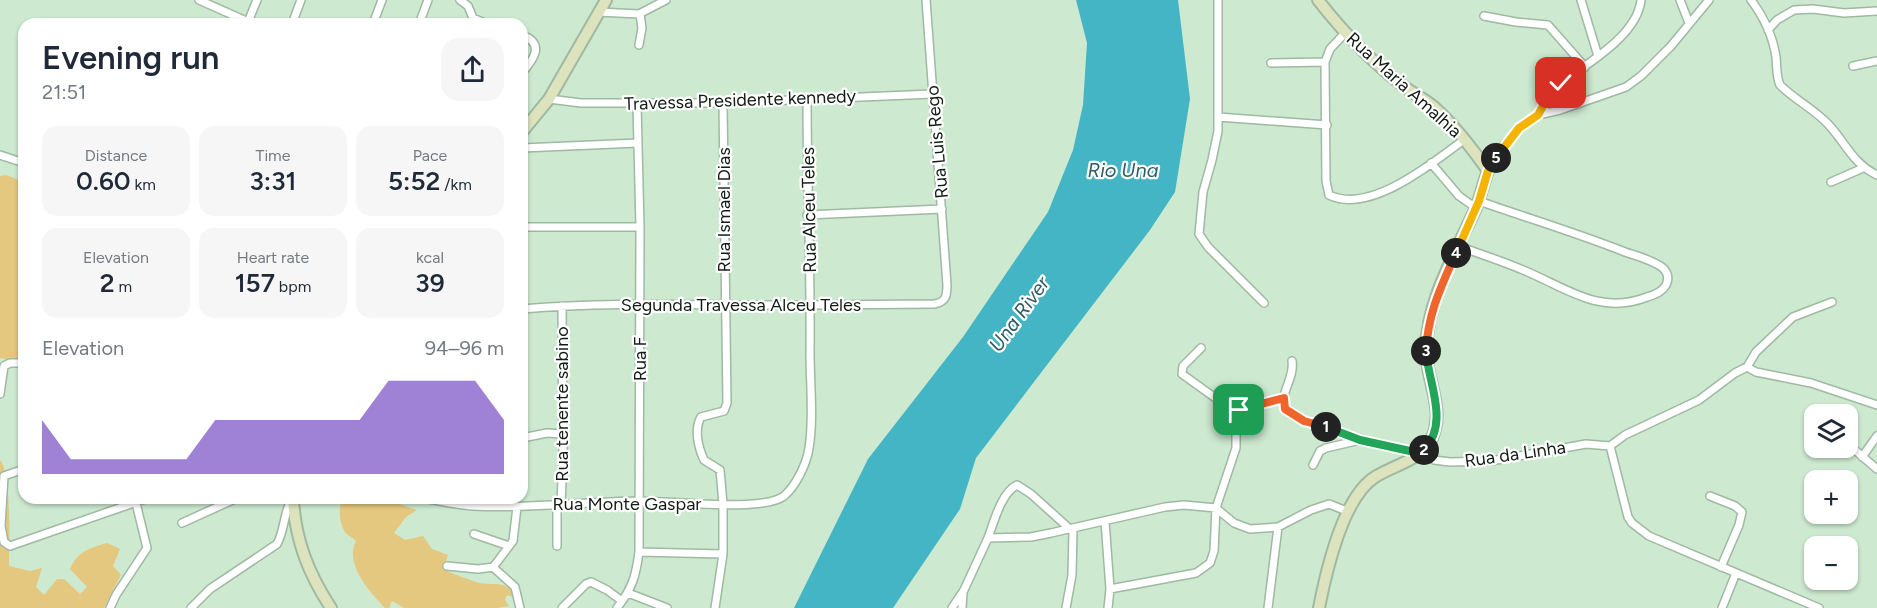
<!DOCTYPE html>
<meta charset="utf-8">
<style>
:root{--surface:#fff;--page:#f6f6f7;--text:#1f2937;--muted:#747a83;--accent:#774cc5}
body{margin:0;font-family:Figtree,sans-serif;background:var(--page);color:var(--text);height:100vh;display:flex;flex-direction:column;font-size:22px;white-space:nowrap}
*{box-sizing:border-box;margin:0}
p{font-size:20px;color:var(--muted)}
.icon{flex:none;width:33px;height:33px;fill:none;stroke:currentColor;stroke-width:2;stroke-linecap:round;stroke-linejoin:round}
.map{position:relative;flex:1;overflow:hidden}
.sheet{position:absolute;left:18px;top:18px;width:510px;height:486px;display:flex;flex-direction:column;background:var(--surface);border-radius:18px;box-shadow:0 2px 4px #0004}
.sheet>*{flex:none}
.tools{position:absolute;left:1804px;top:404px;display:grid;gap:12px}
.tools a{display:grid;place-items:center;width:54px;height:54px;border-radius:12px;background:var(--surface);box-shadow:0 2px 4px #0004;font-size:30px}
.pin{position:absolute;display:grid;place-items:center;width:51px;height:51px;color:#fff;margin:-26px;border-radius:12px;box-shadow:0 3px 9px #0006}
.km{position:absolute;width:30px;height:30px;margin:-15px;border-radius:50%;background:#222;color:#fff;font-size:16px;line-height:30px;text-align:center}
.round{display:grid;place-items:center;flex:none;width:63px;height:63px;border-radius:18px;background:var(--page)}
.headline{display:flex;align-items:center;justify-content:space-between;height:102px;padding:0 24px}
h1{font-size:33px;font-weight:600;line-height:45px}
.metrics{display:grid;grid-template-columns:repeat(3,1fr);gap:9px;height:102px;padding:6px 24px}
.metrics div{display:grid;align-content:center;border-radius:15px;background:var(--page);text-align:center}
.metrics b{font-size:26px;font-weight:600}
.metrics small{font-size:16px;font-weight:400}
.metrics p{font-size:16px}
.chart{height:168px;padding:12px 24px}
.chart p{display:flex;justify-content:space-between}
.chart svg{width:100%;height:108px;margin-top:6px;fill:var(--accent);opacity:.7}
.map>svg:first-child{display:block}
</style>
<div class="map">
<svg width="1877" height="608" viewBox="0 0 1877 608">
<rect width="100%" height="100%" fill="#cde9d0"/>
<path fill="#e4c87f" d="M6,175L24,182V364L0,358V176Z
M0,460C12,473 9,545 9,566L30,571L42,568L36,587L44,595L57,579H64L80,594L87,587L70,569C79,550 88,549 107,543L120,549L113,566L121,575L104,608H0Z
M343,498H382L417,510L406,517L394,533L405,540L423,536L432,549L448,555L443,570C455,574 468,580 480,583C497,586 506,579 516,598L507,595L505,600L509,606L498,608H404L392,601L389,608H385C370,592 344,564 356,541C353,538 347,535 345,532C339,523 338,506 343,498Z"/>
<path fill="#44b5c4" d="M1076,0H1178L1190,99L1175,192L1150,230L976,458L960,509L893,608H794L868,459L963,337L1048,212L1073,150L1083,105L1087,43Z"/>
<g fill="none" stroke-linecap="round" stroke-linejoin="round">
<defs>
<path id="street" d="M199,0L253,24
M460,0L468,6L473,18L487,24
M1218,0V131L1212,160L1203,192L1199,234L1208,247L1264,303
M1581,0L1598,56
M1680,0L1689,23
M1751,0C1763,16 1773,37 1776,57C1777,67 1776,76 1780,85C1795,100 1814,109 1828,124C1846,143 1852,163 1877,175
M599,12L639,14L666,0
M1484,16L1516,22L1548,25L1585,67
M248,22L257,0
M292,24L301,0
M373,24L382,0
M419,24L428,0
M1768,30L1777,20L1794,10L1813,9L1844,13L1877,11
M522,35C546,44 533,60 522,73
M639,45L642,28L640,14
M1325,62L1326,181L1329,195C1370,215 1434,162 1465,139
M1271,63L1325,62L1330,49L1345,33
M1853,66L1877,61
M549,99L581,103H723L932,94
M1538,115C1542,109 1545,101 1549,95C1557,85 1568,78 1578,71C1601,55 1638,30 1641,0
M1218,117L1327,125
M522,148L638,143
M0,155L24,163
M1431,163L1459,196L1476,208
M1488,171L1504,145L1526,122L1538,115L1560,110L1626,87L1641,76L1671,46L1709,0
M1831,182L1863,168
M807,215L942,209
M522,227H640
M1458,246C1480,254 1502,261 1523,270C1565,287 1599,316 1647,297C1655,295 1662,292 1666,285C1669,279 1668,273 1663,268C1653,260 1637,256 1625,252C1577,233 1527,218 1479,201
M522,309C618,301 714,306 811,305C852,305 893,304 934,304C946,302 947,296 947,285L926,0
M1201,348L1183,366L1182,374L1214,397L1236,410L1251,408L1284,398
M1292,361C1295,378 1279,393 1285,409L1303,421L1360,440L1419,453
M1747,367L1756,372L1811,383L1877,405
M0,394L4,366L10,363H24
M522,438L547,433L563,434
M1848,444L1877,469
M1610,446L1628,517L1632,523L1649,536L1819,608
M1610,446L1625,435L1699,400L1735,373L1747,367L1756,352L1793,317L1832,302
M1426,449L1428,455L1434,460L1450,462L1491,461L1586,444L1610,446
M1862,457L1877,436
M1313,465L1320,451L1326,448L1360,440
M4,476L1,526L4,542L10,546L148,498
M4,476L24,469
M1710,496L1735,506L1742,512L1739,525L1721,567
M423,498C440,501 456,505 473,506C527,509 582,502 636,501C667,500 762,513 784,496C796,486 807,463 809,448C814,420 810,382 810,353C811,268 807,183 807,99
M557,503V546
M561,503L563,459L562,306
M517,507L513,541L494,566L495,569L515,587L520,608
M1105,521L1110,589L1108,608
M182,523L237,498
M474,534L509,546
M988,538C994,522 1001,493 1017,485L1031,494L1071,530
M639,552L723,554
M447,566L478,569L494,567
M1110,589L1196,573L1210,563L1214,551L1216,508L1236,448V410
M628,593L667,608
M110,608L116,595L147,548L136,503
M191,608L210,589L277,544C285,530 283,514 292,498
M562,608L586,584L591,582L607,590L622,601
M617,608C632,589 636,576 639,552L640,227L637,104
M715,608L723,554V504L720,470L704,460C698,447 694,429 701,417L724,411L727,403L723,103
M952,608L964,590L988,538L1031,537L1051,533L1165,507L1184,505L1216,508L1234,523L1250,529L1278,527L1311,510L1329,504L1349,512
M962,608L963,593
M1066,608L1072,575L1073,530
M1268,608L1278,527
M1722,608L1736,573"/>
<path id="secondary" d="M1318,0C1343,32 1371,61 1403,86C1413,93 1424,99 1434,107C1455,126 1472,148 1488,171C1483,183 1481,197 1475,210C1455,254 1427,300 1426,350C1426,380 1446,410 1431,440C1421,460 1394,465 1375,477C1343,497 1326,572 1319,608
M522,132L549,99L606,0
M293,498C295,539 308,573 331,608"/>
</defs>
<use href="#street" stroke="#9fb9a2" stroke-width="10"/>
<use href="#secondary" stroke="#9fb9a2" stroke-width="14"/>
<use href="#street" stroke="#fff" stroke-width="7"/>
<use href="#secondary" stroke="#dde3bd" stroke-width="10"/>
</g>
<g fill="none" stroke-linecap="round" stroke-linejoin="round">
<defs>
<path id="split-1" d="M1239,410L1284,398L1285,409L1304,421L1326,427"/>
<path id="split-2" d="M1326,427L1360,440L1419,453L1424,450"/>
<path id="split-3" d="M1424,450C1450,422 1428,383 1426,351"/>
<path id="split-4" d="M1426,351C1428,313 1441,287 1456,253"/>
<path id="split-5" d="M1456,253L1479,201L1488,171L1496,158"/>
<path id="split-6" d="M1496,158L1519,128L1538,115L1549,95L1561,83"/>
</defs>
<use href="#split-1" stroke="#fff" stroke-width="12"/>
<use href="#split-2" stroke="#fff" stroke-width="12"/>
<use href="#split-3" stroke="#fff" stroke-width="12"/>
<use href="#split-4" stroke="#fff" stroke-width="12"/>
<use href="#split-5" stroke="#fff" stroke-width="12"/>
<use href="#split-6" stroke="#fff" stroke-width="12"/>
<use href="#split-1" stroke="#f0652b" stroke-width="8"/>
<use href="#split-2" stroke="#22a559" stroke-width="8"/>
<use href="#split-3" stroke="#22a559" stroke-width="8"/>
<use href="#split-4" stroke="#f0652b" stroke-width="8"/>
<use href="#split-5" stroke="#f5b400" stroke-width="8"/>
<use href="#split-6" stroke="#f5b400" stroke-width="8"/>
</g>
<g text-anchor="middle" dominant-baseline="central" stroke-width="4.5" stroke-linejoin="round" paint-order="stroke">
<g font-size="18" fill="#121c14" stroke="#fff">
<text transform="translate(1404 85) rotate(42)">Rua Maria Amalhia</text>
<text transform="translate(740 100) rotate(-2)">Travessa Presidente kennedy</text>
<text transform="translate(937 142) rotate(-95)">Rua Luis Rego</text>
<text transform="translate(724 210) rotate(-90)">Rua Ismael Dias</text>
<text transform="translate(809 210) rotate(-91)">Rua Alceu Teles</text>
<text x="741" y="305">Segunda Travessa Alceu Teles</text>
<text transform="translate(640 359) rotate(-90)">Rua F</text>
<text transform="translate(562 404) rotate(-90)">Rua tenente sabino</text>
<text transform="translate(1515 454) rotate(-8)">Rua da Linha</text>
<text x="627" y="504">Rua Monte Gaspar</text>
</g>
<g font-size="20" font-style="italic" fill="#2d5c63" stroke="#fff">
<text x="1123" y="170">Rio Una</text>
<text transform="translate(1019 314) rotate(-54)">Una River</text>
</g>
</g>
</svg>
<div class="tools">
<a><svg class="icon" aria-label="layers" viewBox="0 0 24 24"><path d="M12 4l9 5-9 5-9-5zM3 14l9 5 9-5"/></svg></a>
<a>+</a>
<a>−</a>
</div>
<div class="pin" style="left:1239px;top:410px;background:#1e9e55"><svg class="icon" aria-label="arrive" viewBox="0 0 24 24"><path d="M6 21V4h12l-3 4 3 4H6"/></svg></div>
<div class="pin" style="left:1561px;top:83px;background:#d93025"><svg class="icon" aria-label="check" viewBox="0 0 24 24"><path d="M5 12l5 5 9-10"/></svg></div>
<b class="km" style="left:1326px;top:427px">1</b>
<b class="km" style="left:1424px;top:450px">2</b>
<b class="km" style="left:1426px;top:351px">3</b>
<b class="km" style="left:1456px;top:253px">4</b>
<b class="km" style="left:1496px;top:158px">5</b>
<section class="sheet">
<div class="headline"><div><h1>Evening run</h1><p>21:51</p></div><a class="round"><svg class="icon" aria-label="share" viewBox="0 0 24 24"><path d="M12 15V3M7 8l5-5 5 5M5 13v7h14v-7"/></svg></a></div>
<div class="metrics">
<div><p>Distance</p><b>0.60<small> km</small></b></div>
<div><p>Time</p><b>3:31</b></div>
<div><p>Pace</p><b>5:52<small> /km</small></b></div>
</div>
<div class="metrics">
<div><p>Elevation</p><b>2<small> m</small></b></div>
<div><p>Heart rate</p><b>157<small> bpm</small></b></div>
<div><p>kcal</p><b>39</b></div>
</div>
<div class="chart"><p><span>Elevation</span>94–96 m</p>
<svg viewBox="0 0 160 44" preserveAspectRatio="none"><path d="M0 44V22L10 38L20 38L30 38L40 38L50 38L60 22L70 22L80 22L90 22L100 22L110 22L120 6L130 6L140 6L150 6L160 22V44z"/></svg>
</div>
</section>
</div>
